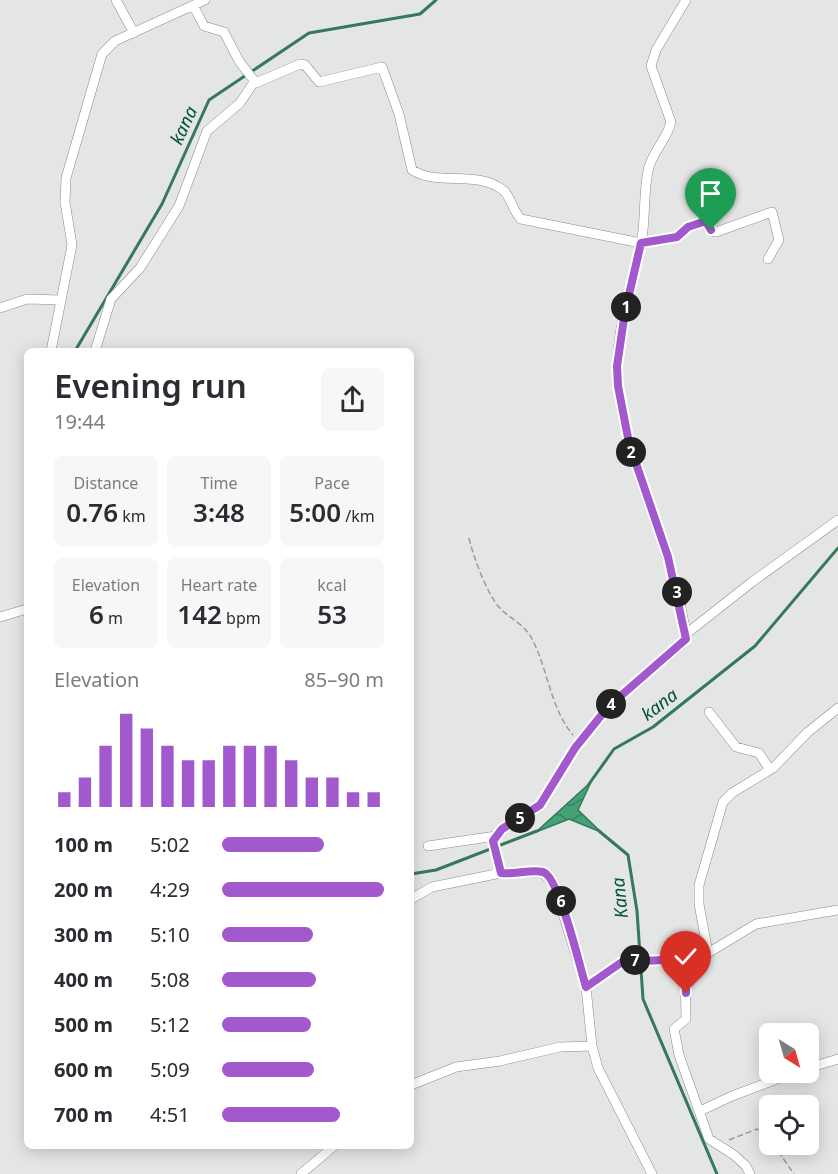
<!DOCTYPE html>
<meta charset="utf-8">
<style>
:root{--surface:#fff;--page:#f7f7f7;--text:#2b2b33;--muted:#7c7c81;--accent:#a159cd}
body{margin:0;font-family:"Noto Sans",sans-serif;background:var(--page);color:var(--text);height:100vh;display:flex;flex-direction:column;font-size:22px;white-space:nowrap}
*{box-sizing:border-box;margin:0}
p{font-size:20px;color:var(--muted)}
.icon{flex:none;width:33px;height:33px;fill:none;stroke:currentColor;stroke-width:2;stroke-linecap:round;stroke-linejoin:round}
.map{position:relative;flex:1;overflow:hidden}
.panel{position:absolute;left:24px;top:348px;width:390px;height:801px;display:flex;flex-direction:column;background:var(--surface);border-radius:9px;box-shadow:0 3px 15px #0003}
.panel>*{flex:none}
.needle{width:39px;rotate:143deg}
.fabs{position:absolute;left:759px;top:1023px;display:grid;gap:12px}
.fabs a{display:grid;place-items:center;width:60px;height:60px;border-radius:9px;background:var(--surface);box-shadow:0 3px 15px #0003;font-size:30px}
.pin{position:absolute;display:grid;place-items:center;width:51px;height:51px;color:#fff;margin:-62px -26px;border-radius:50% 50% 50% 0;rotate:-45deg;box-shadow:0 0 6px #0007}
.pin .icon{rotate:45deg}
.km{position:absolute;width:30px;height:30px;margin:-15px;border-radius:50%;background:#222;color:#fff;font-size:16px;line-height:30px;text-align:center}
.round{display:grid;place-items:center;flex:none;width:63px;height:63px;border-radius:9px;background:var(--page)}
.head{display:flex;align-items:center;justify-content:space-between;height:102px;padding:0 30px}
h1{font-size:33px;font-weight:600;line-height:45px}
.stats{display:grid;grid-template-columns:repeat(3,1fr);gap:9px;height:102px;padding:6px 30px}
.stats div{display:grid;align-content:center;border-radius:9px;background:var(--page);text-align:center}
.stats b{font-size:26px;font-weight:600}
.stats small{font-size:16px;font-weight:400}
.stats p{font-size:16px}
.chart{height:168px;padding:12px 30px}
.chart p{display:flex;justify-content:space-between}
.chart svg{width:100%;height:108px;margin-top:6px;stroke:var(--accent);stroke-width:6}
ul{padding:0 30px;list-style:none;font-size:20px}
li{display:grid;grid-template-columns:96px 72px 1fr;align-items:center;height:45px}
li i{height:15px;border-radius:8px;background:var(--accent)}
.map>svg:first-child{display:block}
</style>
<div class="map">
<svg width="838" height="1174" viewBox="0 0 838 1174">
<defs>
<pattern id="water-waves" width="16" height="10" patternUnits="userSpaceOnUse" patternTransform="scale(1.5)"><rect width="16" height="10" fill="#43a377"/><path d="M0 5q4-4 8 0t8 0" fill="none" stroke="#378460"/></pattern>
</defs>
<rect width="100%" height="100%" fill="#e3e6e4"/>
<path fill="url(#water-waves)" stroke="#35785a" stroke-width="1.5" d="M591,782L578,810L601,832L569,819L536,832Z"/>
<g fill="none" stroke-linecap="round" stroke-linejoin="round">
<path stroke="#35785a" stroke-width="3" d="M75,351L162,204L209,100L309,33L420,14L436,0
M589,784L614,749L653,727L755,646L838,548
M599,831L628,855L637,911L643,999L717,1174
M411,874L436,870L537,831"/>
<defs>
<path id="minor" d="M116,0L134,33
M194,7L204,26L224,32L239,61L256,83L300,64L305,65L319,82L382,67L399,114L412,170C439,187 478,169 504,191C512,199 513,212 521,219L641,243L677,237L688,227L707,221L712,231L716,232L772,212L779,240L768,259
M0,308L27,299L61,300
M51,351L72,245L65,202L66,178L102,54L115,41L205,0
M95,351L111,299L140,268L179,206L207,131L240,103L254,82
M0,617L27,609
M686,634L752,582L838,520
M709,712L736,747L759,753L770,770
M428,846L496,836
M411,899L432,887L501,873
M708,953L756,924L838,910
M685,959L686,1019L674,1029L679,1055L709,1139L734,1155L746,1166L750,1174
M586,987L622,962L695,958L708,953L699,904V885L723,802L732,793L773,768L808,732L838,708
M808,1068L838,1059
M411,1085L456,1067L500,1061L560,1047L592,1046
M700,1111L732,1096L796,1072
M301,1174L334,1146
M652,1174L598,1068L592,1046L586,987L553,882L541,872L501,873L493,841L502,829L540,805L575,748L608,707L681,645L686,637C675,549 626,471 618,382C613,340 632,285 641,244C646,220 643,195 648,171C651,153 667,140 671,122L651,66L656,50L686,0"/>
</defs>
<use href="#minor" stroke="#898c8a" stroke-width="10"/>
<path stroke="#9a9c9b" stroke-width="1.5" stroke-dasharray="6 3" stroke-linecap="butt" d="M469,538C473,556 486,591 498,606C508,618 522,622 531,637C548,668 550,708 573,735
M729,1140L757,1129L770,1139
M773,1144L794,1174"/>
<use href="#minor" stroke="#fff" stroke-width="9"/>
</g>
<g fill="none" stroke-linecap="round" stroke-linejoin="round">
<defs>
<path id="route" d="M686,993L685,959L622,962L586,987C580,968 559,876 543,872C530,869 514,875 501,873L493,841L502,829L540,805L575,748L608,707L686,639L668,557L629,443L618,386L617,366L625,312L641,243L677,237L688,227L706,221L711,230"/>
</defs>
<use href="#route" stroke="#fff" stroke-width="12"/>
<use href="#route" stroke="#a159cd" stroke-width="8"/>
</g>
<g text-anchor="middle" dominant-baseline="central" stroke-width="6" stroke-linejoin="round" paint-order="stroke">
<g font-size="18" font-style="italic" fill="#045436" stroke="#e3e6e4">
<text transform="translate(183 125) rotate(-65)">kana</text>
<text transform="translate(659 704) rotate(-37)">kana</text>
<text transform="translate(619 898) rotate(-96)">Kana</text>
</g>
</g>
</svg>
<div class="fabs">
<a><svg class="needle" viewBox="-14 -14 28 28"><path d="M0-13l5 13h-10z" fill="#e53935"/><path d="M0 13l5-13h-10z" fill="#7c7c81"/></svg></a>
<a><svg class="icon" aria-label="locate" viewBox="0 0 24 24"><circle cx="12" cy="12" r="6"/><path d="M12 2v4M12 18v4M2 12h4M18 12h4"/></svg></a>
</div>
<div class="pin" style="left:711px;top:230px;background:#1e9e55"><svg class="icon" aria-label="arrive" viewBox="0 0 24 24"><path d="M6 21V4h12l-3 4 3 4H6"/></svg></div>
<div class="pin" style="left:686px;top:993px;background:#d93025"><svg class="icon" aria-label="check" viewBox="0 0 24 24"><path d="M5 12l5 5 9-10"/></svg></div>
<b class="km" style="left:626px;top:307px">1</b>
<b class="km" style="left:631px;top:452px">2</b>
<b class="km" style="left:677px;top:592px">3</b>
<b class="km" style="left:611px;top:704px">4</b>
<b class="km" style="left:520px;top:818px">5</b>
<b class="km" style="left:561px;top:901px">6</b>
<b class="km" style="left:635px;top:960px">7</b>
<section class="panel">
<div class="head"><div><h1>Evening run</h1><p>19:44</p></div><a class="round"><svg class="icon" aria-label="share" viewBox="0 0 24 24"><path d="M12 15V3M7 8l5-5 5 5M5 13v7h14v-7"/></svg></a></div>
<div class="stats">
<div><p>Distance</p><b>0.76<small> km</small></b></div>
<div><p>Time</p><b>3:48</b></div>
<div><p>Pace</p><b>5:00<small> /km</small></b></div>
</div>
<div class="stats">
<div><p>Elevation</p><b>6<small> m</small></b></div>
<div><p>Heart rate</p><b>142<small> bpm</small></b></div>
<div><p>kcal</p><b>53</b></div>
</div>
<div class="chart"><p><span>Elevation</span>85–90 m</p>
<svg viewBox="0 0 160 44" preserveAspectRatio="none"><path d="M5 44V38M15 44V32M25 44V19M35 44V6M45 44V12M55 44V19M65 44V25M75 44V25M85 44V19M95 44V19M105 44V19M115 44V25M125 44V32M135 44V32M145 44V38M155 44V38"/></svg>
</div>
<ul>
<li><b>100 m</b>5:02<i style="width:63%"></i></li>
<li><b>200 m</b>4:29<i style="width:100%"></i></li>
<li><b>300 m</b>5:10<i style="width:56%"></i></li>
<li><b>400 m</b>5:08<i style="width:58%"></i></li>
<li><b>500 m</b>5:12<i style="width:55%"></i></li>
<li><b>600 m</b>5:09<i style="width:57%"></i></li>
<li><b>700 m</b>4:51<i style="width:73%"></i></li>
</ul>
</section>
</div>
